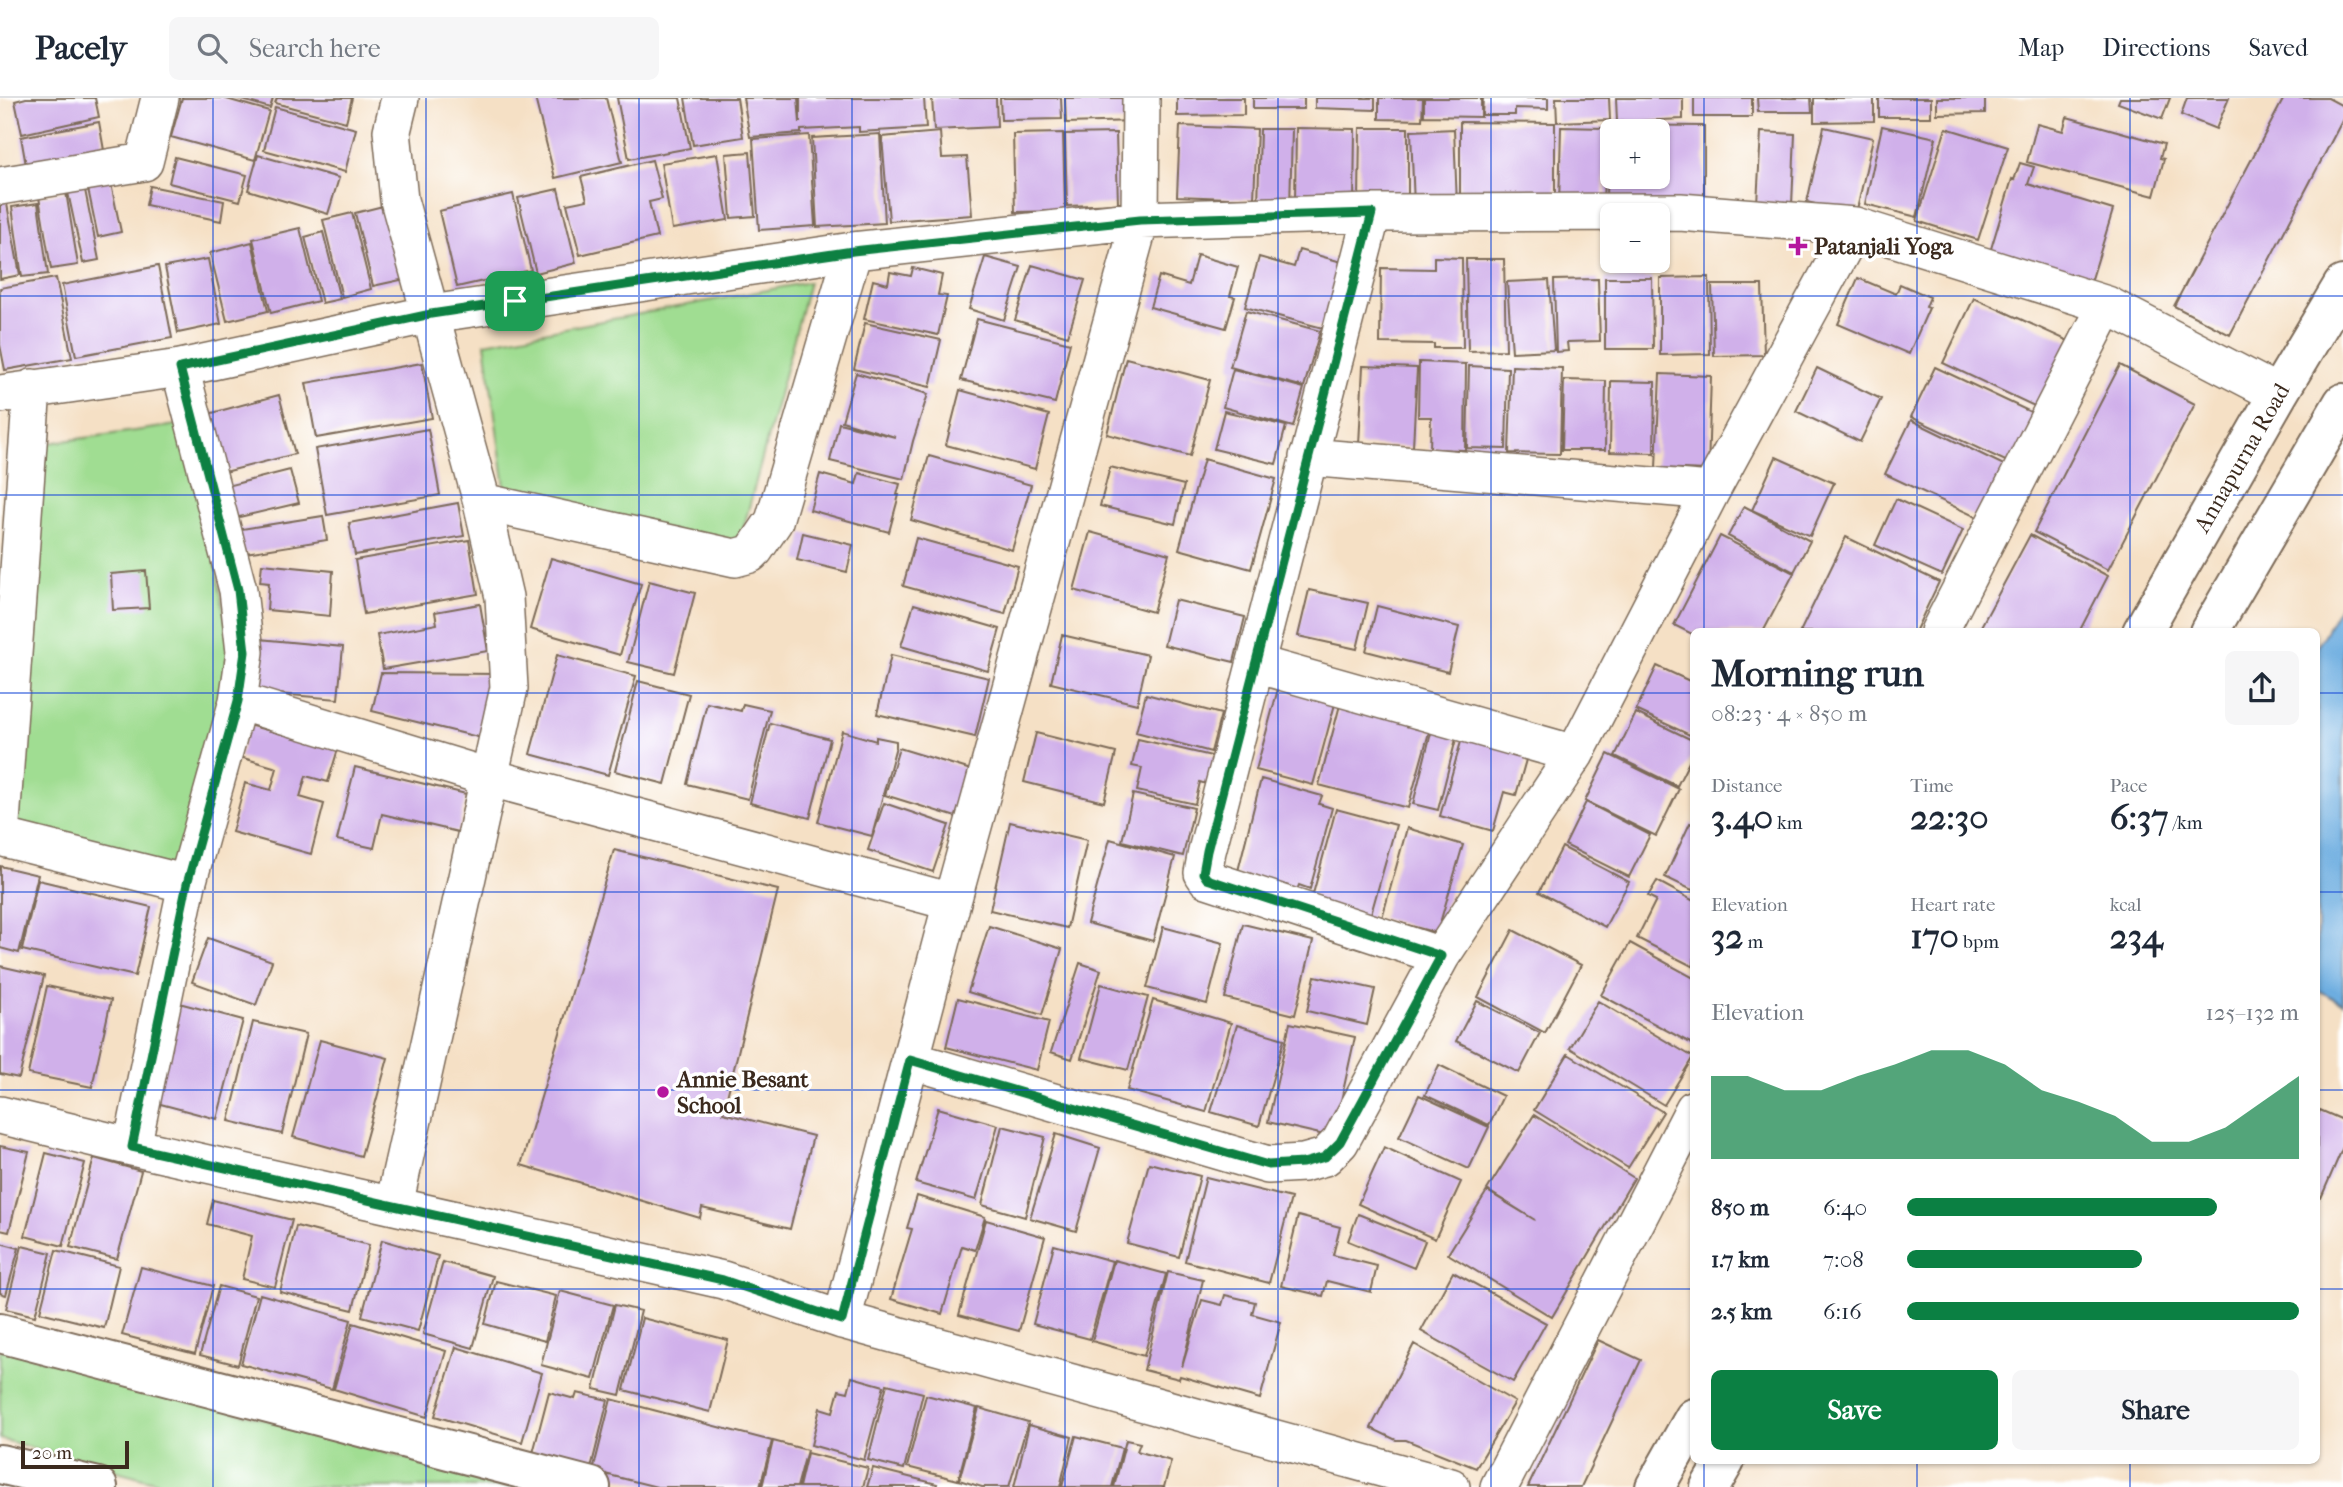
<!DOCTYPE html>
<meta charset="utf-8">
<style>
:root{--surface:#fff;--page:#f6f6f7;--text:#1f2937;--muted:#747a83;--line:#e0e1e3;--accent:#0b8043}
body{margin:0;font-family:"IM FELL French Canon",serif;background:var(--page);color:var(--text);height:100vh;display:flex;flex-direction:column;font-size:26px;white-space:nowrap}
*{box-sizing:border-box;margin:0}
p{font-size:23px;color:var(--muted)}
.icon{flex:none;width:38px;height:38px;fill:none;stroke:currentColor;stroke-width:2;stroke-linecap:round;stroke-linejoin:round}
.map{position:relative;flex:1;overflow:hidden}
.drawer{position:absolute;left:1690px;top:530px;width:630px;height:836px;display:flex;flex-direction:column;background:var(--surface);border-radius:10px;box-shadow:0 2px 5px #0004}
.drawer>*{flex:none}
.tools{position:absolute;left:1600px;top:21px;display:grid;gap:14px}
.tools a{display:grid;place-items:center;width:70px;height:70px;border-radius:10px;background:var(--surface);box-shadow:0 2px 5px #0004;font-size:35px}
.scale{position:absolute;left:21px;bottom:18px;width:108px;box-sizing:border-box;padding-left:7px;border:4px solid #3b2a1e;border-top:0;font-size:19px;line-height:24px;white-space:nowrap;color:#3b2a1e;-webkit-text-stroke:5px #fff;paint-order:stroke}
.pin{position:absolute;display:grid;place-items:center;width:60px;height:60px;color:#fff;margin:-30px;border-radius:14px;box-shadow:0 4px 10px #0006}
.round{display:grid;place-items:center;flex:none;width:74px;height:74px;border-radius:10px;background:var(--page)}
.head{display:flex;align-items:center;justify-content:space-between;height:119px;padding:0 21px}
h1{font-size:38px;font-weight:700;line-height:52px}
.stats{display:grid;grid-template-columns:repeat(3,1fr);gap:10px;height:119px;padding:7px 21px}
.stats div{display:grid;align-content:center}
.stats b{font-size:35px;font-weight:700}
.stats small{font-size:19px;font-weight:400}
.stats p{font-size:19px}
.chart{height:196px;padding:14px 21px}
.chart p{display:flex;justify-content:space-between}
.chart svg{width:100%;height:126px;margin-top:7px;fill:var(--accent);opacity:.7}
.primary-button{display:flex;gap:14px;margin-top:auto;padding:14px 21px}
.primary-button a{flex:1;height:80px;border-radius:10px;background:var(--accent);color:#fff;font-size:28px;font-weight:700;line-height:80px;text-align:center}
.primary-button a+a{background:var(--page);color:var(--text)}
ul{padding:0 21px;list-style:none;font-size:23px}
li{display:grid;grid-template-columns:112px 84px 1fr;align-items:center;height:52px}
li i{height:18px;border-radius:9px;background:var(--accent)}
header{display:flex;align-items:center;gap:42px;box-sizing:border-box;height:98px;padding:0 35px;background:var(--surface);border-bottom:2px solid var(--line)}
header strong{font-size:33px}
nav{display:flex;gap:38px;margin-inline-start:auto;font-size:24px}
.search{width:490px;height:63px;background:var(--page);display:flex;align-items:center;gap:18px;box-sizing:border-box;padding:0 24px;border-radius:10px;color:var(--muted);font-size:26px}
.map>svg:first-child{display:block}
</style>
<header>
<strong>Pacely</strong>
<div class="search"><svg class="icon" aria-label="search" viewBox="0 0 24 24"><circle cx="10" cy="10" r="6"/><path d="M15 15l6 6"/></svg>Search here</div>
<nav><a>Map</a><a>Directions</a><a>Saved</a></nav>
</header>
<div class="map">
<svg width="2343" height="1389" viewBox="0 0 2343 1389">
<rect width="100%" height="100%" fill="#fff"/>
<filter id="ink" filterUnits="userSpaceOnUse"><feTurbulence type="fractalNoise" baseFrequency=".0143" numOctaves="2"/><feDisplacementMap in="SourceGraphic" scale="14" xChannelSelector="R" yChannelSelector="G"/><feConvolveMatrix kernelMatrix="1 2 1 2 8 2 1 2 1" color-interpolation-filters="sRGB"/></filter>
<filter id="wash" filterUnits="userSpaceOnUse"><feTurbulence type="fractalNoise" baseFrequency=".00686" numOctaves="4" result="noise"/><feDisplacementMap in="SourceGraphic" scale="28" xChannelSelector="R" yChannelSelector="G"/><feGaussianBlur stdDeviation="1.57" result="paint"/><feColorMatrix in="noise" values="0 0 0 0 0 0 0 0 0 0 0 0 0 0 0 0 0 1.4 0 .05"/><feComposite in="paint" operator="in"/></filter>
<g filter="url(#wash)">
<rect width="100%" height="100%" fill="#f5e0c5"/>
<path fill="#a0dd92" stroke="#6e8458" stroke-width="2" d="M809,184L739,447L506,397L485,245Z
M192,325L236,587L183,772L17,729L42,346Z
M0,1251L54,1264L512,1389H176L0,1341Z"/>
<path fill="#6dade0" stroke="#546c7f" stroke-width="2" d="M2343,503V905L2317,892V549Z"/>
<g id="blocks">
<path fill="#d0b0ea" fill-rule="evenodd" d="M26,0H95L99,19L22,36L15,3Z
M182,0H223L269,13L255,62L171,39Z
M236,0H273L270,10Z
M277,0H352L346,24L275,5Z
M535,0H606L622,64L555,80Z
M617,0H680L690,50L629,61Z
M685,0H737L743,39L693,47Z
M743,0H798L800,25V0H924L926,30L859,34V29L801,32V35L750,39Z
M932,0H996L997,29L934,32Z
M1000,0H1061L1062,21L1001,22Z
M1065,0H1133L1134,23L1066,25Z
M1177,0H1244V17L1177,18Z
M1253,0H1304V11H1253Z
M1315,0H1375V12L1315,10Z
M1379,0H1423L1422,22L1379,21Z
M1424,0H1481V19L1424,18Z
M1483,0H1548V11L1515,10V17H1482Z
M1556,0H1609L1610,22L1557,24Z
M1616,0H1683V21L1617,24Z
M1694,0H1752V19H1694Z
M1757,0H1811L1812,14H1758Z
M1814,0H1874V23L1814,24Z
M1879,0H1931V19H1879Z
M1937,0H1985V15L1937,16Z
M2120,0H2170L2162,21L2118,5Z
M2187,0H2229L2216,31L2181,17Z
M2284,0H2328L2343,8V21L2230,237L2174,208Z
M275,9L356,31L345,74L264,52Z
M2067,19L2164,46L2160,60L2164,61L2154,98L2027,64L2037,26L2063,33Z
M99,24L105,58L27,73L21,39Z
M1460,24L1555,25V109L1460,108Z
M1607,27L1704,28V111L1606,110ZM1612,33H1657V79H1612Z
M1180,28L1257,31L1254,101L1177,98Z
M1882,28L1936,40L1917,119L1865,106Z
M1561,29L1605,30L1603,110L1559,109Z
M1824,29L1873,40L1856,116L1807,104Z
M1296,30L1355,31L1354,106L1295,105Z
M1360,30H1408V101H1359Z
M1946,30L2008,49L1978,142L1917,123Z
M1260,31H1292L1290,110L1258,109Z
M1454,31L1457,107L1414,108L1411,33Z
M940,34L942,60L967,59L972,117L889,123L882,39Z
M1761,34L1795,36L1792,107L1757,105Z
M1063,35L1065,113L1015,114L1013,36Z
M1116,35L1118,106L1067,108L1065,36Z
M880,36L885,125L817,129L812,40Z
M809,37L815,128L759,132L753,41Z
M750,54L755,118L731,120L726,56Z
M717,56L728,122L672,131L661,65Z
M258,57L339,80L328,116L248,92Z
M175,59L247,77L240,103L169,85Z
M652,62L662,101L649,104L657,139L580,157L567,106L587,102L581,79Z
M2020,65L2034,69L2028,86L2113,112L2088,194L1987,164L2012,81L2014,82Z
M109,76L121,134L98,139L86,81Z
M83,82L99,162L83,165L66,85Z
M150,88L224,103L221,123L146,107Z
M558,91L576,165L536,175L518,100Z
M66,94L78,167L51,171L39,99Z
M5,95L20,177L0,181V96Z
M513,96L531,172L457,189L439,113Z
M38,105L48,176L22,179L12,109Z
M387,107L405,181L373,188L355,115Z
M352,115L371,191L342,199L323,122Z
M300,130L318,203L271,215L253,141Z
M323,134L340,201L322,205L305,139Z
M252,144L268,213L227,223L210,155Z
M1299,152L1345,165L1330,232L1245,209L1259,159L1294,169Z
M1197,157L1238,169L1230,198L1235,199L1226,230L1150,209L1159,178L1189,187Z
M985,159L1021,169L1004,222L969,211Z
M1434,159L1462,160L1463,250H1434V246L1380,245L1381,170L1434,171Z
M208,161L221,226L178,235L165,169Z
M1466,161H1504L1506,252L1468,253Z
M1032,167L1085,182L1068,238L1015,222Z
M158,168L172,240L76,258L62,187Z
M913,170L942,177L938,197L947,198L938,237L864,221L873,182L888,186L890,174L911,178Z
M1709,179L1710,256L1660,257V180Z
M56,180L72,260L5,272L0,247V190Z
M1605,180H1652L1653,251H1605Z
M1858,180L1896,196L1900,186L1930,199L1926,209L1929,210L1909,256L1838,226Z
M1598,181L1600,243L1567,244L1568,253L1556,254L1554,182Z
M1549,182L1554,252L1512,254L1507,184Z
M1712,187H1762L1764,257L1714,258Z
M1974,200L2075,246L2043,312L1943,265Z
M1246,213L1320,233L1304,289L1230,269Z
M977,221L1070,245L1055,305L961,282Z
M865,225L941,242L930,289L854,271Z
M1126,260L1210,282L1190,358L1107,336Z
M1419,264L1466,266L1465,352L1430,351L1431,319H1418Z
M422,265L432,320L316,340L306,285Z
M2120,267L2195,306L2108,472L2034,434Z
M1363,268L1417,270L1413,349L1359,347Z
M1469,268L1508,270L1506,351L1467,350Z
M1512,268L1562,270L1560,356L1509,355Z
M1935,269L2037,317L2014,367L1911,319Z
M1817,270L1881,301L1860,344L1796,313Z
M1233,271L1304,290L1293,329L1223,309Z
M856,275L928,296L913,343L904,381L830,363L839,325L895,339L842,323Z
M1660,276L1711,278L1708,372L1656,370Z
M1564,282L1606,283L1605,352H1562Z
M1611,283L1655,284L1654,355L1610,354Z
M960,292L1049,317L1035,371L946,347Z
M279,297L295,356L217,376L201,318Z
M1224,313L1286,328L1276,366L1214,351Z
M1911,322L2012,371L1987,424L1885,376Z
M428,331L440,397L327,417L315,351Z
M929,358L1031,387L1012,452L911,422Z
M1776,359L1834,385L1810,438L1752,412Z
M1204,361L1276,381L1251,471L1179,451Z
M1110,369L1184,387L1175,426L1100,408Z
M290,372L299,405L235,420L227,388Z
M859,375L900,386L897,397H899L889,434L810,412L820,376L856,386Z
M1896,401L1963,432L1942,477L1875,447Z
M458,405L464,438L355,457L349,425Z
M1744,408L1810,443L1794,474L1728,438Z
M323,418L327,442L233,457L229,433Z
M1090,434L1169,456L1153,514L1074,492Z
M803,435L853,447L847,474L797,462Z
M2030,437L2108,478L2079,534H1978Z
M1720,438L1794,475L1763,534H1694V537L1674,527Z
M1846,439L1939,484L1915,534H1800Z
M916,440L1018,468L1005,516L903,488Z
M469,442L478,496L364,516L355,462Z
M551,460L641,486L620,557L530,531Z
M262,466L333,473L330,518L267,512L269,485L260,484Z
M146,473L149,510L113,512L111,476Z
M649,483L695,495L674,575L628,564Z
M1309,492L1368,505L1357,551L1298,538Z
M1175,502L1245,519L1234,564L1164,547Z
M480,506L488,553L383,571L377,537L437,526L435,514Z
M914,506L1000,531L988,573L901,548Z
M1377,508L1459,529L1448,574L1366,553Z
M1062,537L1148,557L1137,606L1051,585Z
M259,541L343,549L338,601L254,594Z
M557,557L636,578L608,677L530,656Z
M891,557L989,580L975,639L877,616Z
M1657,568L1694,585V639L1636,612Z
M381,575L500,576L482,640L372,613Z
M638,583L689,596L665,686L615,673Z
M1278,591L1335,606L1313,687L1256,672Z
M1146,596L1221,616L1211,654L1136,634Z
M1341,603L1431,627L1408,710L1319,687Z
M707,605L741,613L743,606L770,612L748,701L687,686Z
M1636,615L1694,643V654L1677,688L1615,658Z
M770,625L830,641L810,720L750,705Z
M248,627L338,651L328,684L306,678L300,699L324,706L311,756L232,734L245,685L271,692L277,670L240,659Z
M1433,627L1458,633L1438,712L1413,706Z
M842,633L876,643V639L896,643V648L872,738L818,724Z
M1464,633L1529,651L1516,697L1504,694L1493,733L1440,718Z
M1036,635L1116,655L1104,704L1024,684Z
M1138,641L1216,659L1209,687L1200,684L1195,706L1137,693L1142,670L1132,668Z
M899,650L971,672L956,719L885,697Z
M1608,656L1679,691L1656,738L1585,703Z
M355,669L466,696L458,734L382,716L374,750L337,742Z
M1261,681L1322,698L1319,706L1332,710L1310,791L1299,787L1297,792L1237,777Z
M1133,696L1194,710L1183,758L1122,743Z
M1586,704L1650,737L1629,779L1565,747Z
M884,705L949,727L933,774L868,752Z
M1336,711L1396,727L1369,823L1310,807Z
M1010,724L1087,742L1067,830L990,812Z
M1690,725L1694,727V793L1665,779Z
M1407,730L1463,747L1437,835L1382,820Z
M1110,741L1175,759L1153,843L1087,825Z
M1562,749L1629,784L1605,829L1539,794Z
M614,752L778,792L723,1015L813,1038L790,1131L702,1110L700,1120L521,1067Z
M0,768L38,777L19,855L0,850Z
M38,782L151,809L135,878L22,852Z
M1657,783L1694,803V869L1637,840L1656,802L1648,798Z
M1243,826L1313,843L1295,917L1225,900Z
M989,828L1062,851L1042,917L968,894Z
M1163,829L1223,845L1207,906L1147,890Z
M1513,832L1581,867L1545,935L1478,899Z
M208,840L272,863L256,907L192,884Z
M1630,845L1694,880V947L1601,897Z
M1080,865L1101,872L1072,961L1051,954Z
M0,868L44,878L19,980L0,976Z
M1315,878L1375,891L1367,927L1307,913Z
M1101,886L1148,899L1128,972L1081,960Z
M47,888L111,902L92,989L28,976Z
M958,900L1049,924L1037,972L946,949Z
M1153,902L1231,925L1206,1014L1127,992Z
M1477,903L1540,935L1519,975L1456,943Z
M1598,903L1693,959L1664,1007L1570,950Z
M179,905L243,922L217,1021L153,1004Z
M253,924L306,936L282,1036L229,1023Z
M1290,925L1355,939L1333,1039L1268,1024Z
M1237,927L1284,941L1259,1028L1211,1014Z
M320,942L388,960L361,1058L293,1039Z
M1568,956L1663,1014L1628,1070L1534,1012Z
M1439,967L1503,998L1489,1027L1425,997Z
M1419,997L1489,1029L1469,1071L1399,1039Z
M938,1010L998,1027L976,1102L916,1085Z
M2320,1012L2343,1022V1049L2321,1100L2317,1099V1019Z
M1534,1017L1634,1080L1552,1219L1448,1156L1487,1093L1535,1122L1487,1092Z
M1002,1028L1045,1039L1025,1119L982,1107Z
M1056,1036L1100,1050L1076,1133L1030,1120Z
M0,1048L29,1054L9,1134L0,1132Z
M1384,1049L1461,1084L1435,1141L1358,1106Z
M46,1055L85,1065L63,1148L25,1138Z
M94,1060L141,1073L117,1161L70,1149Z
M1149,1065L1200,1078L1179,1159L1127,1145Z
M1206,1079L1291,1100L1269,1185L1185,1163Z
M917,1098L985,1119L975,1152L962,1148L942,1216L891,1201L912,1131L907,1130Z
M213,1102L292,1122L275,1189L242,1181L252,1138L207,1126Z
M1358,1116L1425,1143L1414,1170L1348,1143Z
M1298,1118L1340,1129L1333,1157L1377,1168L1371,1194L1327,1183L1323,1198L1281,1188Z
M986,1122L1045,1139L1019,1233L959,1217Z
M296,1128L369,1147L353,1212L280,1194Z
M382,1142L438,1158L418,1233L362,1218Z
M0,1145L19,1150L6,1197L0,1195Z
M1054,1147L1112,1163L1090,1241L1033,1226Z
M22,1148L51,1155L35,1218L6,1211Z
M56,1152L119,1168L104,1230L40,1214Z
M1114,1162L1166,1176L1144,1258L1092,1243Z
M443,1164L493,1178L473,1250L423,1236Z
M141,1169L213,1188L195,1256L122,1237Z
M1168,1174L1203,1182L1182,1269L1202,1202L1222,1207L1225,1197L1255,1204L1252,1216L1281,1224L1260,1301L1180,1278L1179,1281L1144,1272Z
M1453,1174L1546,1225L1513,1284L1421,1233Z
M496,1183L556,1198L545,1243L485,1226Z
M219,1188L256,1198L238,1267L200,1257Z
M560,1193L613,1207L593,1281L541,1267Z
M260,1196L351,1222L332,1291L241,1266Z
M615,1207L641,1213L620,1297L594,1291Z
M642,1220L728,1242L710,1314L624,1292Z
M353,1225L446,1253L427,1319L334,1291Z
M1598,1242L1641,1262L1581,1389H1528Z
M1414,1246L1515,1304L1476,1370L1406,1342H1396L1371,1330Z
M456,1249L542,1275L522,1344L435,1318Z
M852,1279L884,1288L864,1362L811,1347L820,1310L833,1314L839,1292L848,1294Z
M887,1286L923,1295L904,1371L868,1362Z
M549,1294L575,1301L577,1295L608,1302L591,1370L533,1355Z
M926,1297L977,1310L958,1382L907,1369Z
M611,1301L772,1343L760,1389H657L593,1373Z
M979,1310L1028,1324L1009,1389H982L959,1382Z
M1029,1327L1072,1339L1060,1389H1014Z
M1076,1338L1122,1350L1112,1389H1062Z
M1126,1342L1140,1345L1137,1353L1171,1363L1164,1389H1114Z
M773,1343L807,1352L797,1389H762Z
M807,1355L868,1370L863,1389H799Z
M873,1370L937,1386L936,1389H867Z"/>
</g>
</g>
<g filter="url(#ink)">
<use href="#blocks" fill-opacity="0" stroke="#7c6a58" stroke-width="2"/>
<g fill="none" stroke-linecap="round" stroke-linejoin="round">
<defs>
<path id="street" d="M0,88L144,64L160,0
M1372,115L1207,753L1203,775L1207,781L1441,858
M0,296L180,270L431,216L853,153L1140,122L1372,115L1680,114L1855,128L2107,207L2278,296
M1308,359L1711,393
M482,404L735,460L750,456L755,451L774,423L853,153
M1939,534L2107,207
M1256,566L1575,656
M238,603L491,680L952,804
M0,738L32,290
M0,739L187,786
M910,962L1268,1067L1303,1065L1325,1059L1340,1044L1441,858L1575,656L1711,393L1855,128
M0,1017L132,1049L723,1182L842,1222L1451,1389
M132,1049L187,786L238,603L245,554L238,492L180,270
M394,1107L509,590L504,499L482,404L399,102L392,33L400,0
M842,1222L952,804L1140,122L1141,0
M1499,1389L1694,1011"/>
<path id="secondary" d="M2142,534L2278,296L2343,187
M2209,534L2343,305
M0,1235L591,1389
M1655,1389L1694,1320
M1710,1389L1725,1363"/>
<path id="highway" d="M0,1366L98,1389"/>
</defs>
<use href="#street" stroke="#7c6a58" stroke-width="40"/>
<use href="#secondary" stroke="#7c6a58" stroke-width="42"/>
<use href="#highway" stroke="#7c6a58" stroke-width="42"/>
<use href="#street" stroke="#fff" stroke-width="37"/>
<use href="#secondary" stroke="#fff" stroke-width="38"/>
<use href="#highway" stroke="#fff" stroke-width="38"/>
</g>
</g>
<g fill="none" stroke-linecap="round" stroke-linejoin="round" filter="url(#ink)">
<defs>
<path id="route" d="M1372,115L1207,753L1203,775L1207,781L1441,858L1340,1044L1325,1059L1303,1065L1268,1067L910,962L842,1222L723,1182L132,1049L187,786L238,603L245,554L238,492L180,270L431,216L853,153L1140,122Z"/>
</defs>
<use href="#route" stroke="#fff" stroke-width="14"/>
<use href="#route" stroke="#0b8043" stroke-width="9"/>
</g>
<path fill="none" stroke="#1d4ed8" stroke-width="2" stroke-opacity="0.55" d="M213,0V1389M426,0V1389M639,0V1389M852,0V1389M1065,0V1389M1278,0V1389M1491,0V1389M1704,0V534M1917,0V534M2130,0V534M0,198H2343M0,397H2343M0,595H1694M2317,595H2343M0,794H1694M2317,794H2343M0,992H1694M2317,992H2343M0,1191H1694M2317,1191H2343M1704,1363V1389M1917,1363V1389M2130,1363V1389"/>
<g fill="#b5179e" stroke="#fff" stroke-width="2.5">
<path d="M1794.5 137.5h7v7h7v7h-7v7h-7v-7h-7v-7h7z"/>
<circle cx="663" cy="994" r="7"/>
</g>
<g text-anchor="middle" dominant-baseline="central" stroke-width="7" stroke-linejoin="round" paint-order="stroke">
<g font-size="23" font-weight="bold" fill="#3b2a1e" stroke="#fff" text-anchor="start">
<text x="1814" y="148">Patanjali Yoga</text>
<text x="677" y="981">Annie Besant<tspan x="677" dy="26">School</tspan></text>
</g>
<g font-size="23" fill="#3b2a1e" stroke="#fff">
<text transform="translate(2242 360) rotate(-60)">Annapurna Road</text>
</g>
</g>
</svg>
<div class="tools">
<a>+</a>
<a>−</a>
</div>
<div class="scale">20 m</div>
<div class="pin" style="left:515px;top:203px;background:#1e9e55"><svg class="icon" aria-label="arrive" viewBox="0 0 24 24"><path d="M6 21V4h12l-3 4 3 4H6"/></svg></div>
<section class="drawer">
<div class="head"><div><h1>Morning run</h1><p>08:23 · 4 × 850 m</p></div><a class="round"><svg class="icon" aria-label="share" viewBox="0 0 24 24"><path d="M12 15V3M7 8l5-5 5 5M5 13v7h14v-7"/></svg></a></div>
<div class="stats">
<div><p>Distance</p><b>3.40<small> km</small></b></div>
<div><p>Time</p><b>22:30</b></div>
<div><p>Pace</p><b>6:37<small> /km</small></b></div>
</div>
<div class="stats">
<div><p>Elevation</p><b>32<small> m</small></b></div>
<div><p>Heart rate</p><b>170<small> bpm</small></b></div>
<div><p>kcal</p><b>234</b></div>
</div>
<div class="chart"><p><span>Elevation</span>125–132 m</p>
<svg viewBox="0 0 160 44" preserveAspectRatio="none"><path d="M0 44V15L10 15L20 20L30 20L40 15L50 11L60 6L70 6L80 11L90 20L100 24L110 29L120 38L130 38L140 33L150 24L160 15V44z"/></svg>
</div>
<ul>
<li><b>850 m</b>6:40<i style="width:79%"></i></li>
<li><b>1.7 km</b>7:08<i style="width:60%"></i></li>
<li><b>2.5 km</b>6:16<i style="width:100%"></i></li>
</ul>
<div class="primary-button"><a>Save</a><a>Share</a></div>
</section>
</div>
